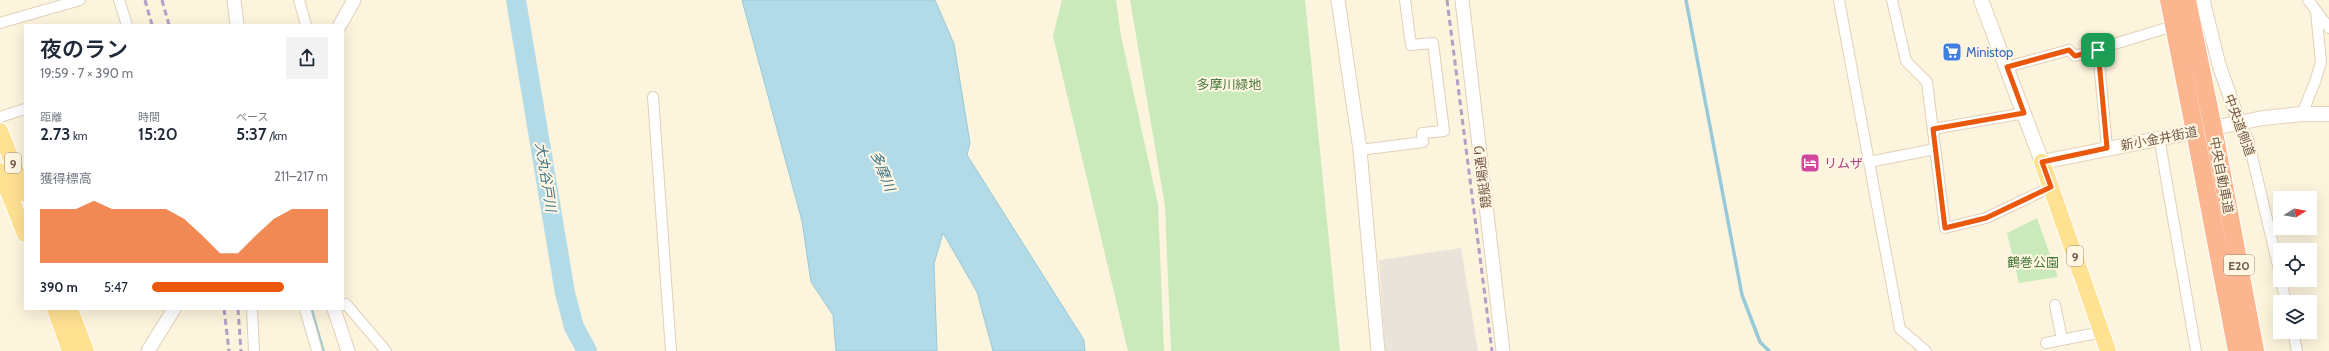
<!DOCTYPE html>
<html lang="ja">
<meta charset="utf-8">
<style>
:root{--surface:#fff;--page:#f2f2f3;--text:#1f2937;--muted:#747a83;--accent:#ea580c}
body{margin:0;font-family:Cabin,"Noto Sans JP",sans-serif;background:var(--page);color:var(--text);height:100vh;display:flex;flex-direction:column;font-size:15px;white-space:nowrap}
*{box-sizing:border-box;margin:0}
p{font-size:13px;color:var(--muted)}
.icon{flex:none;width:22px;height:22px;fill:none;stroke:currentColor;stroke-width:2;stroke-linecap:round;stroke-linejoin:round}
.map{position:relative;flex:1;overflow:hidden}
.drawer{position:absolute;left:24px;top:24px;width:320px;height:286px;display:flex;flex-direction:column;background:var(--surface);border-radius:0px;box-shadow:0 4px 16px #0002}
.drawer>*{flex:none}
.needle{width:26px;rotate:79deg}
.tools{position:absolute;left:2273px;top:191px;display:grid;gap:8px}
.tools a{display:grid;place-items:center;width:44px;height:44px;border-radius:0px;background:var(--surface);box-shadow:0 4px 16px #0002;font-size:20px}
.pin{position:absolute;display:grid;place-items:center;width:34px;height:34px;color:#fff;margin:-17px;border-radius:8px;box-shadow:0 2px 6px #0006}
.round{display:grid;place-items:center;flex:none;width:42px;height:42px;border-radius:0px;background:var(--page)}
.overview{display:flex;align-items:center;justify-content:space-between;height:68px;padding:0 16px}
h1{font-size:22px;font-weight:600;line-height:30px}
.metrics{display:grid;grid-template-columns:repeat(3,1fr);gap:6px;height:68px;padding:4px 16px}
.metrics div{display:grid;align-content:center}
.metrics b{font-size:17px;font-weight:600}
.metrics small{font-size:11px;font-weight:400}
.metrics p{font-size:11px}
.chart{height:112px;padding:8px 16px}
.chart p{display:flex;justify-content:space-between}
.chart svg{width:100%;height:72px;margin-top:4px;fill:var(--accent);opacity:.7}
ul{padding:0 16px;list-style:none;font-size:13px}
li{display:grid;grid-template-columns:64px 48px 1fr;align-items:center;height:30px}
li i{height:10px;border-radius:5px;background:var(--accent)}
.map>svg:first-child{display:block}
</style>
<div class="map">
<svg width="2329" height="351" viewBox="0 0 2329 351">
<rect width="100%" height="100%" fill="#fdf4dd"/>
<path fill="#eae3da" d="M1461,248L1478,351H1385L1379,260Z"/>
<path fill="#caeabc" d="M1062,0H1116L1121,36L1158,204L1164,351H1128L1053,36Z
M1130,0H1305L1340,351H1171L1165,206Z
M2037,218L2058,277L2019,283L2007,233Z"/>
<path fill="#b2dae7" stroke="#97c9d9" d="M742,0H935L954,44L970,143L967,155L1084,340L1085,351H993L977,292L943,233L934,264L937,351H836L833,315L811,282L802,221Z"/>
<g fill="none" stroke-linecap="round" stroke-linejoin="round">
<path stroke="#97c9d9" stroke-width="3.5" d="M1686,0L1742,295L1760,342L1769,351
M311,309L323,351"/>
<path stroke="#b2dae7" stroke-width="20" d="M516,0L565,293L574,327L587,351"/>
<defs>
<path id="minor" d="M119,0L127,25
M299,0L306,25
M1839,0L1900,329L1926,351
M1892,0L1906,61L1927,82L1945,228L1986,218L2051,187
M2308,0L2329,28
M0,23L80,0
M2098,50L2107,148
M2007,67L2069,50L2075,56L2206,16
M653,97L671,351
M2302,114L2315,82L2321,62L2316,11
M0,117L25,109
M2239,122L2248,139L2280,274
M1933,129L2025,113
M2159,137L2196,351
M1360,150L1423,142L1422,133L1444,131L1433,43L1411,45L1405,0
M1869,162L1935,149
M2281,280L2286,302
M343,305L346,304L386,351
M2055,305L2062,339
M252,309L254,351
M305,309L317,351
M2293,332L2297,351
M2046,343L2102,332"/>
<path id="tertiary" d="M234,0L237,25
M1338,0L1360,150L1378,351
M1462,0L1503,351
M2203,0L2219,65L2239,122
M340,25L354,0
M334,309L348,351
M148,351L174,309"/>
<path id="secondary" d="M1981,0L2042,162L2263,118L2302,114H2329"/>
<path id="primary" d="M0,131L25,194
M2042,162L2108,351
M0,171L25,234
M55,309L70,351
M70,309L86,351"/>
<path id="motorway" d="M2216,143L2255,351
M2198,147L2237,351"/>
</defs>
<use href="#minor" stroke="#e1d0b9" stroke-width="12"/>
<use href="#tertiary" stroke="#e1d0b9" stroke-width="15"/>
<use href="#secondary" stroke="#e6d2b7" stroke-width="16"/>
<use href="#primary" stroke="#fff" stroke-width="18"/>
<use href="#motorway" stroke="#fff" stroke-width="20"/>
<use href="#minor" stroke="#fff" stroke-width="10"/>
<use href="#tertiary" stroke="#fff" stroke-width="13"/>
<use href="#secondary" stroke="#fff" stroke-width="14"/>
<use href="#primary" stroke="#ffe192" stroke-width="16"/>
<use href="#motorway" stroke="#fbb690" stroke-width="18"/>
<path stroke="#b69dc5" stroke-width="3" stroke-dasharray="6 4" stroke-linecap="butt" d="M145,0L152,25
M162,0L169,25
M1447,0L1492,351
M224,309L229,351
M238,309L241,351"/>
<defs>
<path id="motorway-bridge" d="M2169,0L2198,147
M2187,0L2216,143"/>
</defs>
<use href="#motorway-bridge" stroke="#fff" stroke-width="20" stroke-linecap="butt"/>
<use href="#motorway-bridge" stroke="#fbb690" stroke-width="18"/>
</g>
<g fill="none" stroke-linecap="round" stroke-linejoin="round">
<defs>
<path id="route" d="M2069,50L2075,56L2098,50L2107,148L2042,162L2051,187L1986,218L1945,228L1933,129L2024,113L2007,67Z"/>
</defs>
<use href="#route" stroke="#fff" stroke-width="8"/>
<use href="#route" stroke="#ea580c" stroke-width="5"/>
</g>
<defs>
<symbol id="supermarket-square" viewBox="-11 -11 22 22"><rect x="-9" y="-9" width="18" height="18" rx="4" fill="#3f7fe0" stroke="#fff7e4"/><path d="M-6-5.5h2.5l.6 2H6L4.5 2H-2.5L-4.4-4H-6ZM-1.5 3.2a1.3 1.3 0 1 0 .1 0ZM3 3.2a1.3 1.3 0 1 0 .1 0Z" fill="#fff"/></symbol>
<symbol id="hotel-square" viewBox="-11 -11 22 22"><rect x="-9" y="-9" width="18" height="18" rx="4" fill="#d1479c" stroke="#fff7e4"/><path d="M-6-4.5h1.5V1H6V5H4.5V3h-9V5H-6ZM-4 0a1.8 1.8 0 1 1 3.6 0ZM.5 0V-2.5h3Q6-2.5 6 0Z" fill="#fff"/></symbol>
</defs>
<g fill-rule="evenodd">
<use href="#supermarket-square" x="1941" y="41" width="22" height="22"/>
<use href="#hotel-square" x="1799" y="152" width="22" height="22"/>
</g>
<g text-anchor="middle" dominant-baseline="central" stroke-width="4" stroke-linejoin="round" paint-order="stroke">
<g fill="#fff7e4" stroke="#9d8975" stroke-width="1">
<rect x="5" y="153" width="16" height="20" rx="3"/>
<rect x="2067" y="246" width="16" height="20" rx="3"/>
<rect x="2224" y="255" width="30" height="20" rx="3"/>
</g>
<g font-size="12" font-weight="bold" fill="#735a45">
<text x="13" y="163">9</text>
<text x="2075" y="256">9</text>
<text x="2239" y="265">E20</text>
</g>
<g font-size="13" fill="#366cbe" stroke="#fff7e4" text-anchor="start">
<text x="1966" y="52">Ministop</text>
</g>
<g font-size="13" fill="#497a3d" stroke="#fff7e4">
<text x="1229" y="84">多摩川緑地</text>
<text x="2033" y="262">鶴巻公園</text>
</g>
<g font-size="13" fill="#735a45" stroke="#fff7e4">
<text transform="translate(2240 125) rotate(70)">中央道側道</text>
<text transform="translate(2159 138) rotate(-11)">新小金井街道</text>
<text transform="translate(2222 175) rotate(79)">中央自動車道</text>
<text transform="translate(1482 176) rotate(-97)">競艇場通り</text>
</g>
<g font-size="13" fill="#b23c85" stroke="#fff7e4" text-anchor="start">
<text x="1824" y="163">リムザ</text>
</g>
<g font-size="14" font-style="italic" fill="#3e7588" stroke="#fff7e4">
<text transform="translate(883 171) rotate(68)">多摩川</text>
<text transform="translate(546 177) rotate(81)">大丸谷戸川</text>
</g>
</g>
</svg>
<div class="tools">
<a><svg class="needle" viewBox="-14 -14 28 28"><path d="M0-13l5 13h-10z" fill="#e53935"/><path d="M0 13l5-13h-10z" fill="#747a83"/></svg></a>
<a><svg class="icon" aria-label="locate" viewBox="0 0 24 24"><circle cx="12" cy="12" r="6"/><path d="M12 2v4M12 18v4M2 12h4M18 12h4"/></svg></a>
<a><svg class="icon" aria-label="layers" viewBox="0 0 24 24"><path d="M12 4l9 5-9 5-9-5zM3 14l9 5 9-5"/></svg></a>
</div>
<div class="pin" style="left:2098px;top:50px;background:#1e9e55"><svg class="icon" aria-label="arrive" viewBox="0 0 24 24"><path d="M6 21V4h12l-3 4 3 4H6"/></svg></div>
<section class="drawer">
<div class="overview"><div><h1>夜のラン</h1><p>19:59 · 7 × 390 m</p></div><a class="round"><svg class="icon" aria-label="share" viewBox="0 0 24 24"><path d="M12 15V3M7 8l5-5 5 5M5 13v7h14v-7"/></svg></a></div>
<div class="metrics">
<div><p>距離</p><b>2.73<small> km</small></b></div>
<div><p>時間</p><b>15:20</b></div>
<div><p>ペース</p><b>5:37<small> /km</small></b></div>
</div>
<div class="chart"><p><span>獲得標高</span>211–217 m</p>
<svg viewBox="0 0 160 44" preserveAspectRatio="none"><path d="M0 44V11L10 11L20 11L30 6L40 11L50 11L60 11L70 11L80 17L90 27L100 38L110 38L120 27L130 17L140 11L150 11L160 11V44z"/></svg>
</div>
<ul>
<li><b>390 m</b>5:47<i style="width:75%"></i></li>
</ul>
</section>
</div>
